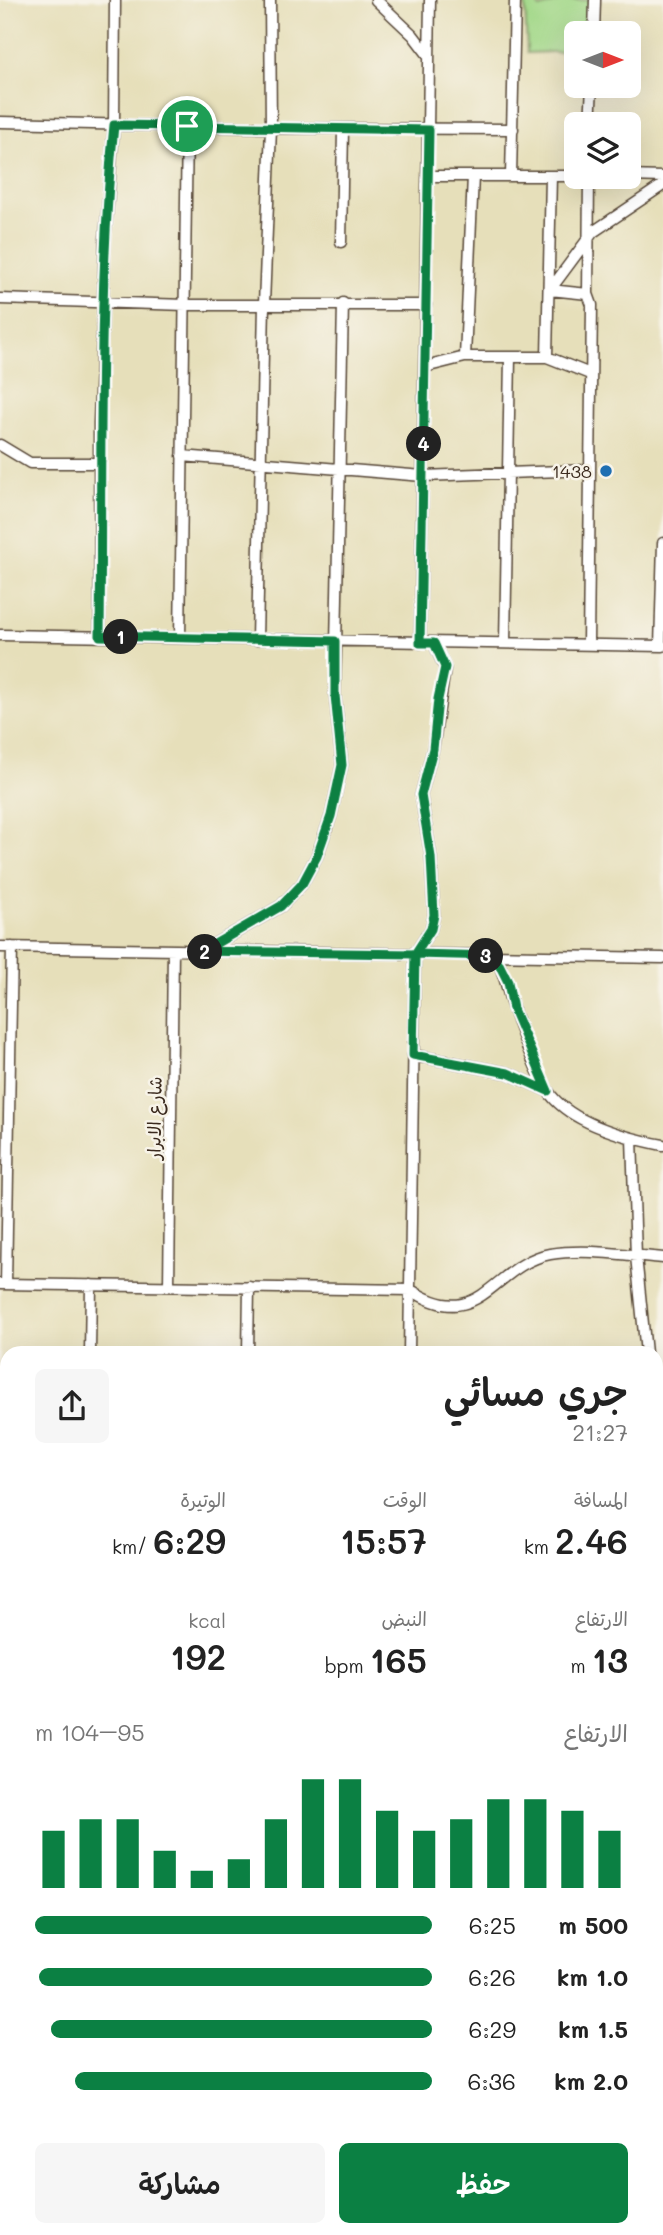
<!DOCTYPE html>
<html lang="ar">
<meta charset="utf-8">
<style>
:root{--surface:#fff;--page:#f6f6f6;--text:#222;--muted:#767676;--accent:#0b8043}
body{margin:0;font-family:Mali,"Playpen Sans Arabic",sans-serif;background:var(--page);color:var(--text);direction:rtl;height:100vh;display:flex;flex-direction:column;font-size:26px;white-space:nowrap}
*{box-sizing:border-box;margin:0}
p{font-size:23px;color:var(--muted)}
.icon{flex:none;width:38px;height:38px;fill:none;stroke:currentColor;stroke-width:2;stroke-linecap:round;stroke-linejoin:round}
.map{position:relative;flex:1;overflow:hidden;direction:ltr}
.drawer{position:absolute;left:0px;top:1346px;width:663px;height:891px;display:flex;flex-direction:column;background:var(--surface);border-radius:21px 21px 0 0;box-shadow:0 7px 28px #0002;direction:rtl}
.drawer>*{flex:none}
.needle{width:46px;rotate:90deg}
.tools{position:absolute;left:564px;top:21px;display:grid;gap:14px}
.tools a{display:grid;place-items:center;width:77px;height:77px;border-radius:10px;background:var(--surface);box-shadow:0 7px 28px #0002;font-size:35px}
.pin{position:absolute;display:grid;place-items:center;width:60px;height:60px;color:#fff;margin:-30px;border:4px solid #fff;border-radius:50%;box-shadow:0 2px 7px #0007}
.km{position:absolute;width:35px;height:35px;margin:-18px;border-radius:50%;background:#222;color:#fff;font-size:19px;line-height:35px;text-align:center}
.round{display:grid;place-items:center;flex:none;width:74px;height:74px;border-radius:10px;background:var(--page)}
.head{display:flex;align-items:center;justify-content:space-between;height:119px;padding:0 35px}
h1{font-size:38px;font-weight:600;line-height:52px}
.stats{display:grid;grid-template-columns:repeat(3,1fr);gap:10px;height:119px;padding:7px 35px}
.stats div{display:grid;align-content:center}
.stats b{font-size:35px;font-weight:600}
.stats small{font-size:19px;font-weight:400}
.stats p{font-size:19px}
.chart{height:196px;padding:14px 35px}
.chart p{display:flex;justify-content:space-between}
.chart svg{width:100%;height:126px;margin-top:7px;stroke:var(--accent);stroke-width:6}
.action{display:flex;gap:14px;margin-top:auto;padding:14px 35px}
.action a{flex:1;height:80px;border-radius:10px;background:var(--accent);color:#fff;font-size:28px;font-weight:600;line-height:80px;text-align:center}
.action a+a{background:var(--page);color:var(--text)}
ul{padding:0 35px;list-style:none;font-size:23px}
li{display:grid;grid-template-columns:112px 84px 1fr;align-items:center;height:52px}
li i{height:18px;border-radius:9px;background:var(--accent)}
.map>svg:first-child{display:block}
</style>
<div class="map">
<svg width="663" height="2235" viewBox="0 0 663 2235">
<rect width="100%" height="100%" fill="#f7f3e8"/>
<filter id="ink" filterUnits="userSpaceOnUse"><feTurbulence type="fractalNoise" baseFrequency=".0143" numOctaves="2"/><feDisplacementMap in="SourceGraphic" scale="14" xChannelSelector="R" yChannelSelector="G"/><feConvolveMatrix kernelMatrix="1 2 1 2 8 2 1 2 1" color-interpolation-filters="sRGB"/></filter>
<filter id="wash" filterUnits="userSpaceOnUse"><feTurbulence type="fractalNoise" baseFrequency=".00686" numOctaves="4" result="noise"/><feDisplacementMap in="SourceGraphic" scale="28" xChannelSelector="R" yChannelSelector="G"/><feGaussianBlur stdDeviation="1.57" result="paint"/><feColorMatrix in="noise" values="0 0 0 0 0 0 0 0 0 0 0 0 0 0 0 0 0 1.4 0 .05"/><feComposite in="paint" operator="in"/></filter>
<g filter="url(#wash)">
<rect width="100%" height="100%" fill="#e6dfba"/>
<path fill="#a3d889" stroke="#6f8154" stroke-width="2" d="M534,0L540,8L563,0H589V33H576V51L527,53L525,1Z"/>
<g fill="none" stroke-linecap="round" stroke-linejoin="round">
<path stroke="#50bacd" stroke-width="9" d="M656,1707L663,1705
M550,2235V2230"/>
</g>
</g>
<g filter="url(#ink)">
<g fill="none" stroke-linecap="round" stroke-linejoin="round">
<defs>
<path id="minor" d="M376,0L413,35L429,56
M594,33L595,0
M0,122L271,128L513,129
M590,124L592,86
M429,176H576
M511,176L515,0
M628,176L663,177
M341,242L343,129
M550,290L593,232L663,185
M550,290L588,294
M0,299L186,305H426
M465,357L473,176
M547,357L551,176
M425,367L465,357H547L590,374
M0,445L30,463H99
M182,456L423,476L590,470
M0,635L663,646
M100,636L99,423L105,240L114,125L115,0
M180,638L187,126
M257,640L264,304L271,128L270,0
M420,643L430,0
M505,643L510,357
M588,644L592,305L588,294L589,177
M660,646L663,543
M0,947L663,958
M193,951L215,944L281,906L302,884L317,856L331,816L342,765L335,695L343,303
M495,956C506,974 507,992 514,1011C523,1037 534,1067 548,1091C570,1124 627,1138 663,1145
M413,1055L508,1073L548,1091
M632,1138L636,1256L646,1353
M0,1284L411,1290C481,1335 492,1265 550,1254C586,1248 626,1255 663,1258
M6,1284L12,947
M169,1286L173,950
M90,1353L91,1285
M248,1353L249,1287
M409,1353L415,954L431,929L434,915L431,857L421,795L433,749L445,668L434,643
M656,1389L663,1388
M0,1549H7
M656,1681L663,1678
M0,1698H7
M0,1893L7,1891
M0,2038L7,2036
M0,2096L7,2094
M53,2230L54,2235
M23,2235L44,2230"/>
</defs>
<use href="#minor" stroke="#554535" stroke-width="13"/>
<use href="#minor" stroke="#fff" stroke-width="10"/>
</g>
</g>
<g fill="none" stroke-linecap="round" stroke-linejoin="round" filter="url(#ink)">
<defs>
<path id="route" d="M187,126L114,125C97,295 102,466 100,636L335,641V695L342,765L331,816L317,856L302,884L281,906L215,944L193,951L415,954L413,1055L508,1073L548,1091L513,1009L508,982L495,956L415,954L431,929L434,915L431,857L421,795L433,749L438,699L445,667L434,643H420L429,130L187,126"/>
</defs>
<use href="#route" stroke="#fff" stroke-width="14"/>
<use href="#route" stroke="#0b8043" stroke-width="9"/>
</g>
<circle fill="#1f6fb2" stroke="#f7f3e8" stroke-width="2.5" cx="606" cy="471" r="7"/>
<g text-anchor="middle" dominant-baseline="central" stroke-width="5" stroke-linejoin="round" paint-order="stroke">
<g font-size="18" fill="#3b2a1e" stroke="#f7f3e8" text-anchor="end">
<text x="592" y="471">1438</text>
</g>
<g font-size="18" fill="#3b2a1e" stroke="#f7f3e8">
<text transform="translate(154 1118) rotate(-89)">شارع الابرار</text>
</g>
</g>
</svg>
<div class="tools">
<a><svg class="needle" viewBox="-14 -14 28 28"><path d="M0-13l5 13h-10z" fill="#e53935"/><path d="M0 13l5-13h-10z" fill="#767676"/></svg></a>
<a><svg class="icon" aria-label="layers" viewBox="0 0 24 24"><path d="M12 4l9 5-9 5-9-5zM3 14l9 5 9-5"/></svg></a>
</div>
<div class="pin" style="left:187px;top:126px;background:#1e9e55"><svg class="icon" aria-label="arrive" viewBox="0 0 24 24"><path d="M6 21V4h12l-3 4 3 4H6"/></svg></div>
<b class="km" style="left:121px;top:637px">1</b>
<b class="km" style="left:205px;top:952px">2</b>
<b class="km" style="left:486px;top:956px">3</b>
<b class="km" style="left:424px;top:444px">4</b>
<section class="drawer">
<div class="head"><div><h1>جري مسائي</h1><p>21:27</p></div><a class="round"><svg class="icon" aria-label="share" viewBox="0 0 24 24"><path d="M12 15V3M7 8l5-5 5 5M5 13v7h14v-7"/></svg></a></div>
<div class="stats">
<div><p>المسافة</p><b>2.46<small> km</small></b></div>
<div><p>الوقت</p><b>15:57</b></div>
<div><p>الوتيرة</p><b>6:29<small> /km</small></b></div>
</div>
<div class="stats">
<div><p>الارتفاع</p><b>13<small> m</small></b></div>
<div><p>النبض</p><b>165<small> bpm</small></b></div>
<div><p>kcal</p><b>192</b></div>
</div>
<div class="chart"><p><span>الارتفاع</span>95–104 m</p>
<svg viewBox="0 0 160 44" preserveAspectRatio="none"><path d="M5 44V24M15 44V20M25 44V20M35 44V31M45 44V38M55 44V34M65 44V20M75 44V6M85 44V6M95 44V17M105 44V24M115 44V20M125 44V13M135 44V13M145 44V17M155 44V24"/></svg>
</div>
<ul>
<li><b>500 m</b>6:25<i style="width:100%"></i></li>
<li><b>1.0 km</b>6:26<i style="width:99%"></i></li>
<li><b>1.5 km</b>6:29<i style="width:96%"></i></li>
<li><b>2.0 km</b>6:36<i style="width:90%"></i></li>
</ul>
<div class="action"><a>حفظ</a><a>مشاركة</a></div>
</section>
</div>
